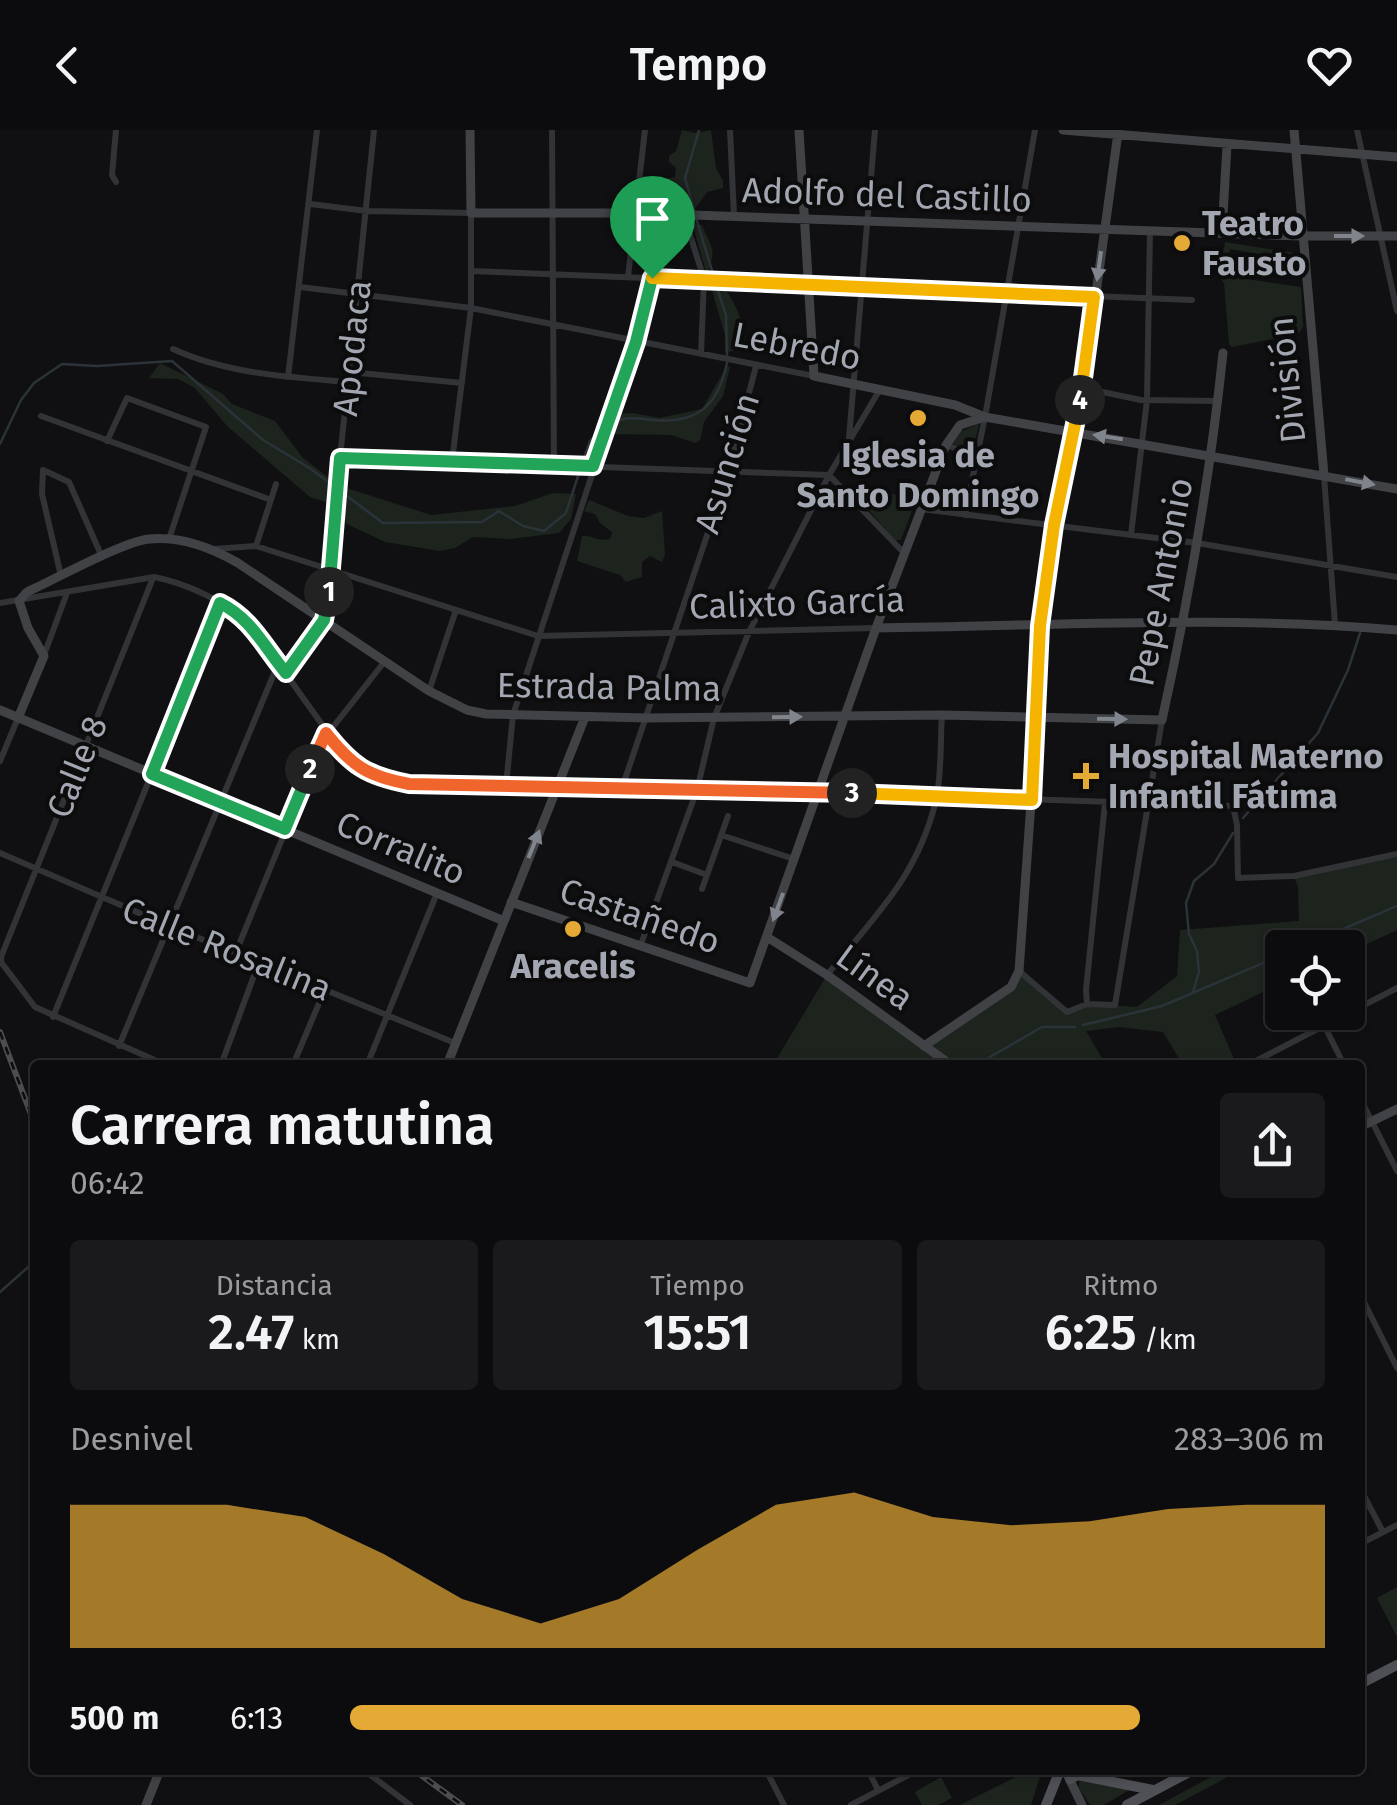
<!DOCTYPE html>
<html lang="es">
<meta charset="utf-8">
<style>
:root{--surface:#0c0c0e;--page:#1a1a1c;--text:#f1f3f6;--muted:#9a9b9e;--line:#2c2c2e;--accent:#e5a935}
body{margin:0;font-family:"Fira Sans",sans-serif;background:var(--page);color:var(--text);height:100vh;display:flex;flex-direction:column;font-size:38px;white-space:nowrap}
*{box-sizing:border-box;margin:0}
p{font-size:32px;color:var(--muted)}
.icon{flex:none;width:55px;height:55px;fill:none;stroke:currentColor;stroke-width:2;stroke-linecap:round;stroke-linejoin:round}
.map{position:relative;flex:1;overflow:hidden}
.panel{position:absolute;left:30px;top:930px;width:1335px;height:715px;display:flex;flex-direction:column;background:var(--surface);border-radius:10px;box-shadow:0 2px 8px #0004,0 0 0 2px var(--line)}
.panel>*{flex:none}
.buttons{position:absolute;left:1265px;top:800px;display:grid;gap:20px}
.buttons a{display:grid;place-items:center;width:100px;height:100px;border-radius:10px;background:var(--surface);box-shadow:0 2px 8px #0004,0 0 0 2px var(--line);font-size:50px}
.pin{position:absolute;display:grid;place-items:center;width:85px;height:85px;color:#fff;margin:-102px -42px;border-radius:50% 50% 50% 0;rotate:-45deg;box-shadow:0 0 10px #0007}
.pin .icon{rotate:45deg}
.km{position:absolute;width:50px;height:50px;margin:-25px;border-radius:50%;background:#222;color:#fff;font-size:28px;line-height:50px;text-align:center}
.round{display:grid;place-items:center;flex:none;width:105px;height:105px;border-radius:10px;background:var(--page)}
.headline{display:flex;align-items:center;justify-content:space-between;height:170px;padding:0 40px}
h1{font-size:55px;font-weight:600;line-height:75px}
.metrics{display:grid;grid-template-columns:repeat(3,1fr);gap:15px;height:170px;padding:10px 40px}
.metrics div{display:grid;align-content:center;border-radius:10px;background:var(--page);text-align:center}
.metrics b{font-size:50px;font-weight:600}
.metrics small{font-size:28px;font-weight:400}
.metrics p{font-size:28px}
.chart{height:280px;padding:20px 40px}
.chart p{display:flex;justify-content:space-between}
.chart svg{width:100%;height:180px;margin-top:10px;fill:var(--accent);opacity:.7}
ul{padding:0 40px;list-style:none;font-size:32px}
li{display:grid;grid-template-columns:160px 120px 1fr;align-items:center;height:75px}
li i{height:25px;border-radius:12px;background:var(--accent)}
header{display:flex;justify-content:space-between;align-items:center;height:130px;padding:0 40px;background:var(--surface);font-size:45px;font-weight:600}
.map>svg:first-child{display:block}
</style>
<header><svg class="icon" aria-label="back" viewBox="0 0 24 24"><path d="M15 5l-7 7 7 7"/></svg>Tempo<svg class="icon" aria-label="heart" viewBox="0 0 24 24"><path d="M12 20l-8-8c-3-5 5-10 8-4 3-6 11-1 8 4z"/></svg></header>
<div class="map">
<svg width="1397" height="1675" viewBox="0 0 1397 1675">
<rect width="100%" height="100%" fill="#101012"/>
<path fill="#1d241e" d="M682,0L695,3L711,0L716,38L723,51V58L707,62L694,80H688L678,62L663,56L662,50L675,47L676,38L669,32V26L676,21Z
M692,93L702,95C712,120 717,117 707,145Z
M1225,112L1295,123L1298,131L1230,119L1225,146L1301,157L1303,197L1298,204L1232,217L1229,214L1224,153L1219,147Z
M711,157L725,159C737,175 760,221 725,222V205Z
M160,233L223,264L232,274L275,291L303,328L340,356L431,385L515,376L553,363L576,364L571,389L559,403L510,409L473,407L455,418L440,421L385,412L347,394L338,376L310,367L227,296L195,258L178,249L149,248Z
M727,236L730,237L723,266L704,292L700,310L696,313L671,305L609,304L615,284L633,283L659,288L702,279Z
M979,294L973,321L951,313L959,302Z
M878,361L902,366V369L915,373L901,410H895L858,368V365L876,369Z
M589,370L628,386L644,388L662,381L665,424L662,432L650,426L642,432V447L626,452L620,445L577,431L582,406C593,405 599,412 610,409L612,402L600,393L595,384L584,381Z
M1397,724V800L1348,823V818H1282V853L1215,885L1234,929L1222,935H1183L1163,902L1119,897L1086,901L1106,935H773L827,845L924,916L1013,860L1019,841L1067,882L1087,874L1137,877L1177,846L1180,800L1299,791L1298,757L1294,746Z
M1397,1457V1507L1377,1468Z
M1030,1640H1042L1031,1675H960Z
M1224,1640H1241L1175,1675H1159Z
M941,1647L952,1668L938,1675H922L915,1662Z
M1079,1650L1131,1659L1104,1675H1090L1079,1658Z"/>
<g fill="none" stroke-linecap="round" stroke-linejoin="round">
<path stroke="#2b3339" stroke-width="2.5" d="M694,80L685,48L699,0
M696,88L714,147
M716,155L726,185L727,225
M614,292C626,286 639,289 653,290C697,294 718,276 727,233
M0,314L21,270L34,253L62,234L97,236L172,231L263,310L311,339L383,393L482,392L499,381L523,396L544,401L566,383L580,340
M583,331L590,311L604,297
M1243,688L1318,603L1348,540L1360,503
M1299,818L1397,776
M1193,862L1199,842L1197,821L1189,804L1186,773L1194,751L1214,734L1233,703
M1083,895L1162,876L1282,825
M976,935L1042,897H1075
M0,1162L35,1131"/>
<path stroke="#323337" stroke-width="6" d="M552,0L554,335
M730,0L734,86
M1357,0L1397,181
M116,52L112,45L116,0
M310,74L367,81L471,83V178L452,331
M684,86L704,149L701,224
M471,141L1192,170
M628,147L645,0
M300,157L471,178L814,246
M173,219C227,244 290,247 349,252
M350,242L462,253
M288,247L317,0
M1083,258L1141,270L1218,271
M41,286L271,370
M849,308L875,0
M107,311L127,268L206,297L169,409
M946,315L977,326
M340,328L829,345L904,423
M1324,346L1335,494
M921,379L1197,413L1397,447
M965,385L985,287L1035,0
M1131,405L1147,270L1150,101
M256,416L276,354
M213,419L256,416L538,506L876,498
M61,446L42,364L43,340L69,352L102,427
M153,448L1,827V832L35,877L166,935
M0,473L154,447C190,454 228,473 254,499L348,631L359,639L409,655L820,662L1233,676L1237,695L1238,748L1294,746L1397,724
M44,525L67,463
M286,543L324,490L333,440L340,328L374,0
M429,561L456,480
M1037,587L1040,496L1054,395L1073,303
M0,631L18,588
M506,656L513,585L636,211L652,148
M622,658L728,343L756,236
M721,705L794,729
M0,723L167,795L455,913
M672,732L707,745
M702,759L728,686
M641,814L697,660L714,588L749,502L829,345L879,261
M236,822L322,611L385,531
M1019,841L1067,882L1087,874L1115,875L1162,590
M827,845C875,786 918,746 936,670C942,644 940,613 942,585
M1087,874L1086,860L1105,673
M53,887L221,473
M1324,895L1344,935
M119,916L278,534
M221,935L259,832
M293,935L325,859
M367,935L437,763
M1248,935L1397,858
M1360,968L1397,1041
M1360,1164L1397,1238
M1360,1358L1383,1402
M1360,1414L1397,1395
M364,1640L410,1675
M766,1640L784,1675
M868,1640L878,1660
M851,1675L918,1640"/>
<path stroke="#404246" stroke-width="9" d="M470,0L471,83H635L1301,106H1397
M799,0L814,246L955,275L985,287L1397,359
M1063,0L1397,27
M1294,0L1324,345
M1222,103L1227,15
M1073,302L1083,258L1118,3
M876,498C1049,496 1224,485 1397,500
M0,580L504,791
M18,588L44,526L28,498L19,471L27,462C56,449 122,412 149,409C180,406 212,418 238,433L429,561L467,580L486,584L647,588L942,585L1162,590C1189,468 1210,347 1223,223
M511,772L750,853L876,498L946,315L960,295L985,287
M767,807L827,845L951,935
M924,916L1011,857L1019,841L1037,588
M447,935L585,587
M1360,997L1397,979
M1065,1640L1082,1675
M146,1675L160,1640"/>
<path stroke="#4e5055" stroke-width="10" d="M1360,1554L1397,1535
M1070,1649L1078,1645L1153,1660
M1046,1675L1060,1640
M1127,1675L1193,1640"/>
<defs>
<path id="rail" d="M0,902L35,995
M414,1640L462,1675"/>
</defs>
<use href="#rail" stroke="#4b4d51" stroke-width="6"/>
<use href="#rail" stroke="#0c0c0d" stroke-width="2.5" stroke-dasharray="8" stroke-linecap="butt"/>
</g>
<defs><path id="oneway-solid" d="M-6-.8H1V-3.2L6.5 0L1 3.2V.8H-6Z" transform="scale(2.5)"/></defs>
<g fill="#80848c">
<use href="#oneway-solid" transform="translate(1349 106)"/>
<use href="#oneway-solid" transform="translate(1099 136) rotate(98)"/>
<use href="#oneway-solid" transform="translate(1108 307) rotate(-171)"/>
<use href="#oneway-solid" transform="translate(1360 352) rotate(11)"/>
<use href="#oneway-solid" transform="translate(787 587) rotate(-1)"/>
<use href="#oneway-solid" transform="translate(1112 589) rotate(1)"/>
<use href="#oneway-solid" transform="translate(534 714) rotate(-68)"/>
<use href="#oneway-solid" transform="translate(778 777) rotate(110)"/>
</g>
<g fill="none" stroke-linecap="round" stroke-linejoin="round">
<defs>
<path id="split-1" d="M329,462L340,328L593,336L636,212L652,148"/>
<path id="split-2" d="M310,639L285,699L152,644L220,473C252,489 264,517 286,543L324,490L329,462"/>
<path id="split-3" d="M310,639L326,603C352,636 367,646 409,654L852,663"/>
<path id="split-4" d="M852,663L1032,670L1040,496L1054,395L1080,270"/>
<path id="split-5" d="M652,148L1094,167L1080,270"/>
</defs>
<use href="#split-1" stroke="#fff" stroke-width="20"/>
<use href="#split-2" stroke="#fff" stroke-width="20"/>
<use href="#split-3" stroke="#fff" stroke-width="20"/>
<use href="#split-4" stroke="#fff" stroke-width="20"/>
<use href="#split-5" stroke="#fff" stroke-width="20"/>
<use href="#split-1" stroke="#22a559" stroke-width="12"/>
<use href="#split-2" stroke="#22a559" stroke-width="12"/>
<use href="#split-3" stroke="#f0652b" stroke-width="12"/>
<use href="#split-4" stroke="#f5b400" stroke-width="12"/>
<use href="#split-5" stroke="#f5b400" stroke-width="12"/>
</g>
<g fill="#e5a935" stroke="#0c0c0d" stroke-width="4">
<circle cx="1182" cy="113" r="10"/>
<circle cx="918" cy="288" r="10"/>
<path d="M1081 631h10v10h10v10h-10v10h-10v-10h-10v-10h10z"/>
<circle cx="573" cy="799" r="10"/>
</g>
<g text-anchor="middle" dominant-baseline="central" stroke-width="8" stroke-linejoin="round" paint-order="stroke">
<g font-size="35" fill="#a3a7b2" stroke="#0c0c0d">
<text transform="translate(887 65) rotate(2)">Adolfo del Castillo</text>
<text transform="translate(797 216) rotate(11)">Lebredo</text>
<text transform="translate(352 218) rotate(-84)">Apodaca</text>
<text transform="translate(1287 250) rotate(-96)">División</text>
<text transform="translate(727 333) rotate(-73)">Asunción</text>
<text transform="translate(1161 452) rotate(-79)">Pepe Antonio</text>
<text transform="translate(797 473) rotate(-2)">Calixto García</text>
<text transform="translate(609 557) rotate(1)">Estrada Palma</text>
<text transform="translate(77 637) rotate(-68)">Calle 8</text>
<text transform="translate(401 718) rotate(23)">Corralito</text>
<text transform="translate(640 786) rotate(19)">Castañedo</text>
<text transform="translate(227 819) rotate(22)">Calle Rosalina</text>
<text transform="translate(875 847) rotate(36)">Línea</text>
</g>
<g font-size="35" font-weight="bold" fill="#a3a7b2" stroke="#0c0c0d" text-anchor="start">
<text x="1202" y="93">Teatro<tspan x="1202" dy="40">Fausto</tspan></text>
<text x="918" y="325" text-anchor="middle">Iglesia de<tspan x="918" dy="40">Santo Domingo</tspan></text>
<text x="1108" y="626">Hospital Materno<tspan x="1108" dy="40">Infantil Fátima</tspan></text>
<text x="573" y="836" text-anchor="middle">Aracelis</text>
</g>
</g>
</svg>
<div class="buttons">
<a><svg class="icon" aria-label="locate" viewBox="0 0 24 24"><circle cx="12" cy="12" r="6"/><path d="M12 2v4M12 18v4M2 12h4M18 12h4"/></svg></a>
</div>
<div class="pin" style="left:652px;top:148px;background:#1e9e55"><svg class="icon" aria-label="arrive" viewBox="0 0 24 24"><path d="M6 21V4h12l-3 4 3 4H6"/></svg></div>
<b class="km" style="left:329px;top:462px">1</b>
<b class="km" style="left:310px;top:639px">2</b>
<b class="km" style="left:852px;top:663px">3</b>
<b class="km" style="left:1080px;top:270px">4</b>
<section class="panel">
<div class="headline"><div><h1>Carrera matutina</h1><p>06:42</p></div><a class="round"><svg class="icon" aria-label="share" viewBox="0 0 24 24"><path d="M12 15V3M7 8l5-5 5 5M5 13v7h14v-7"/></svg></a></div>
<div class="metrics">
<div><p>Distancia</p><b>2.47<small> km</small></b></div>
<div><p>Tiempo</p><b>15:51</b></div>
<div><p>Ritmo</p><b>6:25<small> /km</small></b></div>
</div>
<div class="chart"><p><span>Desnivel</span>283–306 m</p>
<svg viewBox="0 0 160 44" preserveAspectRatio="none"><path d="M0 44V9L10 9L20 9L30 12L40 21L50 32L60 38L70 32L80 20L90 9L100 6L110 12L120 14L130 13L140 10L150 9L160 9V44z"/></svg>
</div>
<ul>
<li><b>500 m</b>6:13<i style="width:81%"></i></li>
</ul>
</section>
</div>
